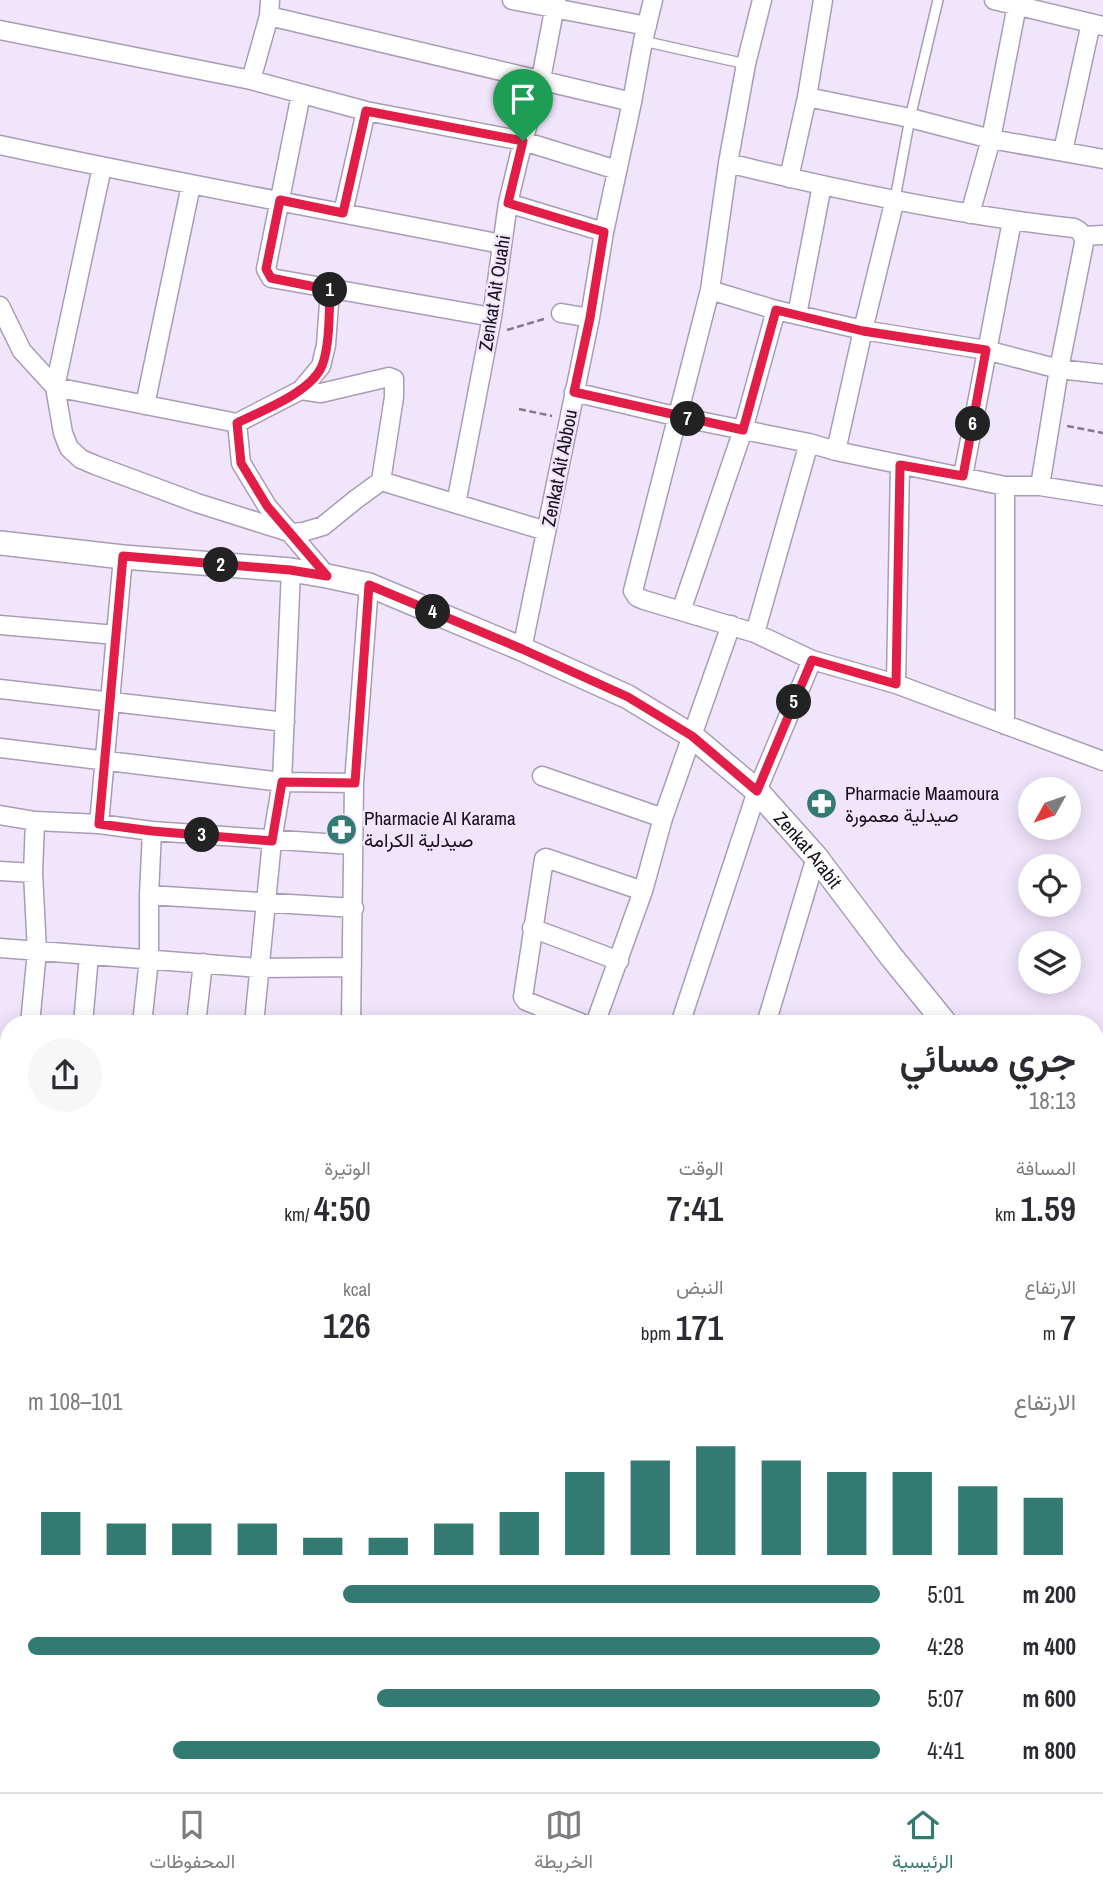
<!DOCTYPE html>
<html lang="ar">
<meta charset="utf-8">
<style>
:root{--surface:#fff;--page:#f7f7f7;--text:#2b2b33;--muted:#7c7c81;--line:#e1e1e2;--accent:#337a73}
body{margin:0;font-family:"Archivo Narrow",Vazirmatn,sans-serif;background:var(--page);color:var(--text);direction:rtl;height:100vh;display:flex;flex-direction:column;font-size:26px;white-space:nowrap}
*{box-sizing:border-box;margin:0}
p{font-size:23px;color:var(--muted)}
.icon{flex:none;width:38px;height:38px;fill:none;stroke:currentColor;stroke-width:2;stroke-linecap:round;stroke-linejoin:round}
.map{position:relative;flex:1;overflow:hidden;direction:ltr}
.details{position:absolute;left:0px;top:1015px;width:1104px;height:777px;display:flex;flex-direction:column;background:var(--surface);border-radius:28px 28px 0 0;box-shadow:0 4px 18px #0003;direction:rtl}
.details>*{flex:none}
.needle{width:46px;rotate:230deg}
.fabs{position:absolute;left:1018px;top:777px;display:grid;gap:14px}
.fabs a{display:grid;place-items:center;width:63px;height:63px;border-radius:50%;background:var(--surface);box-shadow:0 4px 18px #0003;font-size:35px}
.pin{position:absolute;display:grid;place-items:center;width:60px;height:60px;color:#fff;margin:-72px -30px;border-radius:50% 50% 50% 0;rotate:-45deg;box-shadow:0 0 7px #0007}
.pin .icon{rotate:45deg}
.km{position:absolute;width:35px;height:35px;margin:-18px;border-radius:50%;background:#222;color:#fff;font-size:19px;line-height:35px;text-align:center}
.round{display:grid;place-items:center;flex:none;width:74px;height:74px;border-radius:37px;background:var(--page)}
.overview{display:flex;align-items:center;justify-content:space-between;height:119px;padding:0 28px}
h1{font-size:38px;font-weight:600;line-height:52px}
.figures{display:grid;grid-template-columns:repeat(3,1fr);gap:10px;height:119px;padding:7px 28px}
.figures div{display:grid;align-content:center}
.figures b{font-size:35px;font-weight:600}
.figures small{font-size:19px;font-weight:400}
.figures p{font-size:19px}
.chart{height:196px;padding:14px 28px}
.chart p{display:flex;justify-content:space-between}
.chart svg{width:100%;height:126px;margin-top:7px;stroke:var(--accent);stroke-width:6}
ul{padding:0 28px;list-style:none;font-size:23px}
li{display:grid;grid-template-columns:112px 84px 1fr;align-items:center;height:52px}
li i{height:18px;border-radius:9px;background:var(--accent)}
.dock{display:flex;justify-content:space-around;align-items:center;height:98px;border-top:2px solid var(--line);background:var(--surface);font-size:19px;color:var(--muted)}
.dock a{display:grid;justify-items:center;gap:4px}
.dock .current{color:var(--accent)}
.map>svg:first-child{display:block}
</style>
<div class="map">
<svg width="1103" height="1792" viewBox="0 0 1103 1792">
<rect width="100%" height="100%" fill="#f1e5fc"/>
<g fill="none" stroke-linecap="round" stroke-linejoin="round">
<defs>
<path id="service" d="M643,41L746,64
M895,199L910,118L938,0"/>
<path id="minor" d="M512,0L647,26
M762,0L746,64L728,163L710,290L633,591L637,597L644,600L755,633L812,660L896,684L1103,761
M994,0L1103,26
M269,16L632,102
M0,30L251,80L366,111L523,141L617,170
M251,80L269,16L270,0
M301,94L266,269L271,278L492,317
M807,97L910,118L991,139L1103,159
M0,145C166,181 334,211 501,244
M1063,151L1091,23
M728,163C842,191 957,215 1074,228C1081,231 1084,235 1084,243L1059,369L1040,486
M102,167L55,387L63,433L69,448L81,459L95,465L197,503L292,533L303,532L323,526L355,500L381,481L394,397V379L389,377L321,393L301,390
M789,178L807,97L823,0
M508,203L604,232
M343,213L366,111
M970,214L991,139L1018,0
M1084,236L1103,235
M710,290L776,310L863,330L986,350L1059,369L1103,374
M0,306L22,351L55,387L237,423L301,390L321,366L326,345L330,290
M561,313L590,318
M797,315L822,185
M574,392L679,417L809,443L836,451L1005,486H1040L1103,496
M145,405L191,185
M237,423L241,463L267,506L327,576
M836,451L863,330L895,199
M963,476L1012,221
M381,481L546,531
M456,504L492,317L508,203L523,141L541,79L556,0
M681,611L743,430L776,310
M0,625L116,635
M755,633L809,443
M522,649L590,318L604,232L632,102L643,41L653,0
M896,684L900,465
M0,689L285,722
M1005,725V486
M0,748L282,782L354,783
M542,776L663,818
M0,815L35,821L99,824L152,831L352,845
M99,824L123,557
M0,871L33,873
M149,895L354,908
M532,928L619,961
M0,948L259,968L352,967
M30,1024L37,951L33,873L35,821
M83,1024L89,955
M142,1024L149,959V895L152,831
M196,1024L203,963
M254,1024L272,841L282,782L291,570
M351,1024L354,783L369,585
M584,1024L526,1001L523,997L544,859L546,858L643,891
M595,1024L643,891L663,818L731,625
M680,1024L757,791L812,660
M766,1024L816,857
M0,1083H9
M0,1218H9
M0,1527L9,1526
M0,1776L9,1774
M490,1783L491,1792
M562,1783V1792
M707,1783V1792
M771,1783V1792
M64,1792L66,1783
M261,1792L265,1783
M350,1792L353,1783
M626,1792V1783
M871,1792V1783
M946,1792V1783"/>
<g id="tertiary">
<path id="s1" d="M0,543L123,557L291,570L327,576L369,585L522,649L628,697L692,736L757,791L816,857L890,955L946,1024"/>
<path d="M1096,1190L1103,1199"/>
</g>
</defs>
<use href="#service" stroke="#a99cb6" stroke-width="12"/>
<use href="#minor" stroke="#a99cb6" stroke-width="21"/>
<use href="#tertiary" stroke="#a99cb6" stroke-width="26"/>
<path stroke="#837b8b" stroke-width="2.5" stroke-dasharray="7 3.5" stroke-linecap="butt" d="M507,330L544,319
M519,409L552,416
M1067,426L1103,433"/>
<use href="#service" stroke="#fff" stroke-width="9"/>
<use href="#minor" stroke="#fff" stroke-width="18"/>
<use href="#tertiary" stroke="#fff" stroke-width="23"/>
</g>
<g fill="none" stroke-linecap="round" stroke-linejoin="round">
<defs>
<path id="route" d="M366,111L523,141L508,203L604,232L590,318L574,392L743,430L776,310L863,331L986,350L963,476L900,465L896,684L812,660L757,791L692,736L628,697L522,649L369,585L355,783L282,782L272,841L152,831L99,824L123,556L290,570L327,576L267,506L241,463L237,423C263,410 310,393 322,366C330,345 329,312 330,290L271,278L266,269L280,200L343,213Z"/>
</defs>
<use href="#route" stroke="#fff" stroke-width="14"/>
<use href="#route" stroke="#e11d48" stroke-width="9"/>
</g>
<defs>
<symbol id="pharmacy-disc" viewBox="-11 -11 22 22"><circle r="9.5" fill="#337a73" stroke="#f1e5fc"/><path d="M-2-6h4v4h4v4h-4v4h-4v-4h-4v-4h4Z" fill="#fff"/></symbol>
</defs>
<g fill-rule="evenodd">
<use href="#pharmacy-disc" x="804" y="786" width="35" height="35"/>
<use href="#pharmacy-disc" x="324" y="812" width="35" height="35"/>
</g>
<g text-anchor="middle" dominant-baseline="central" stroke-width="5" stroke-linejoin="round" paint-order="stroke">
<g font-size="19" fill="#140f18" stroke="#f1e5fc">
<text transform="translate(494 293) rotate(-81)">Zenkat Ait Ouahi</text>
<text transform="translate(559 468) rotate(-79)">Zenkat Ait Abbou</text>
<text stroke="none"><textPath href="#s1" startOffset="892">Zenkat Arabit</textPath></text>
</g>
<g font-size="19" fill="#140f18" stroke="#f1e5fc" text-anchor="start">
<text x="845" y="793">Pharmacie Maamoura<tspan x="845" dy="22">صيدلية معمورة</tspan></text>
<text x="364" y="818">Pharmacie Al Karama<tspan x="364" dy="22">صيدلية الكرامة</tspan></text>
</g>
</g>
</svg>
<div class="fabs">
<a><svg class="needle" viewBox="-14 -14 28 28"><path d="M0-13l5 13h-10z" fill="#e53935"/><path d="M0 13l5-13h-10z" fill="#7c7c81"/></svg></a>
<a><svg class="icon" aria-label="locate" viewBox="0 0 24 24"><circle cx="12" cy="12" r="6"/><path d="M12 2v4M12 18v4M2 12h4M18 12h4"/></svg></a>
<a><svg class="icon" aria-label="layers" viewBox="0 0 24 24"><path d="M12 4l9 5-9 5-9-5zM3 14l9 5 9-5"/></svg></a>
</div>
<div class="pin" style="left:523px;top:141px;background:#1e9e55"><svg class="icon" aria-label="arrive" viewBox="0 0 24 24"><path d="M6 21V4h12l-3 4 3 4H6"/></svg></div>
<b class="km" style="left:330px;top:290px">1</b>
<b class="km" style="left:221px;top:565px">2</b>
<b class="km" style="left:202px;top:835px">3</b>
<b class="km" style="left:433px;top:612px">4</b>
<b class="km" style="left:794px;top:702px">5</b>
<b class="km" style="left:973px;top:424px">6</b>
<b class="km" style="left:688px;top:419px">7</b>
<section class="details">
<div class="overview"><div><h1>جري مسائي</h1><p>18:13</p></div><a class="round"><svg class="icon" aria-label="share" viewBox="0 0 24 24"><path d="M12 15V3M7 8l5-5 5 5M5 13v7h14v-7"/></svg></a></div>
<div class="figures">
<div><p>المسافة</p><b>1.59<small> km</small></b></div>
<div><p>الوقت</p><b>7:41</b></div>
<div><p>الوتيرة</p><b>4:50<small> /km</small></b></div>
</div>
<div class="figures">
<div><p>الارتفاع</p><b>7<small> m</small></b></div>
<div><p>النبض</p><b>171<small> bpm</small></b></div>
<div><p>kcal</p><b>126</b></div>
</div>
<div class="chart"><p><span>الارتفاع</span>101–108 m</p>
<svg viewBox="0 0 160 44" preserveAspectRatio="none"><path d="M5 44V29M15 44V33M25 44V33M35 44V33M45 44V38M55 44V38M65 44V33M75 44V29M85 44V15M95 44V11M105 44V6M115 44V11M125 44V15M135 44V15M145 44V20M155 44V24"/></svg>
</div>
<ul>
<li><b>200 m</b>5:01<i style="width:63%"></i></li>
<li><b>400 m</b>4:28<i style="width:100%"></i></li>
<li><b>600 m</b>5:07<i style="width:59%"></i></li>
<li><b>800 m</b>4:41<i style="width:83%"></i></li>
</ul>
</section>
</div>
<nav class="dock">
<a class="current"><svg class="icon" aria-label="home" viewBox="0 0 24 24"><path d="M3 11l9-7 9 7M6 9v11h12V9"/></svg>الرئيسية</a>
<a><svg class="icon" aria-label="map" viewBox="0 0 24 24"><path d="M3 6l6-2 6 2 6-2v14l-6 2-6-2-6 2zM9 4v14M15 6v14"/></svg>الخريطة</a>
<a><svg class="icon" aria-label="saved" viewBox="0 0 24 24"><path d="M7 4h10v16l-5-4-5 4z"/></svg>المحفوظات</a>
</nav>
